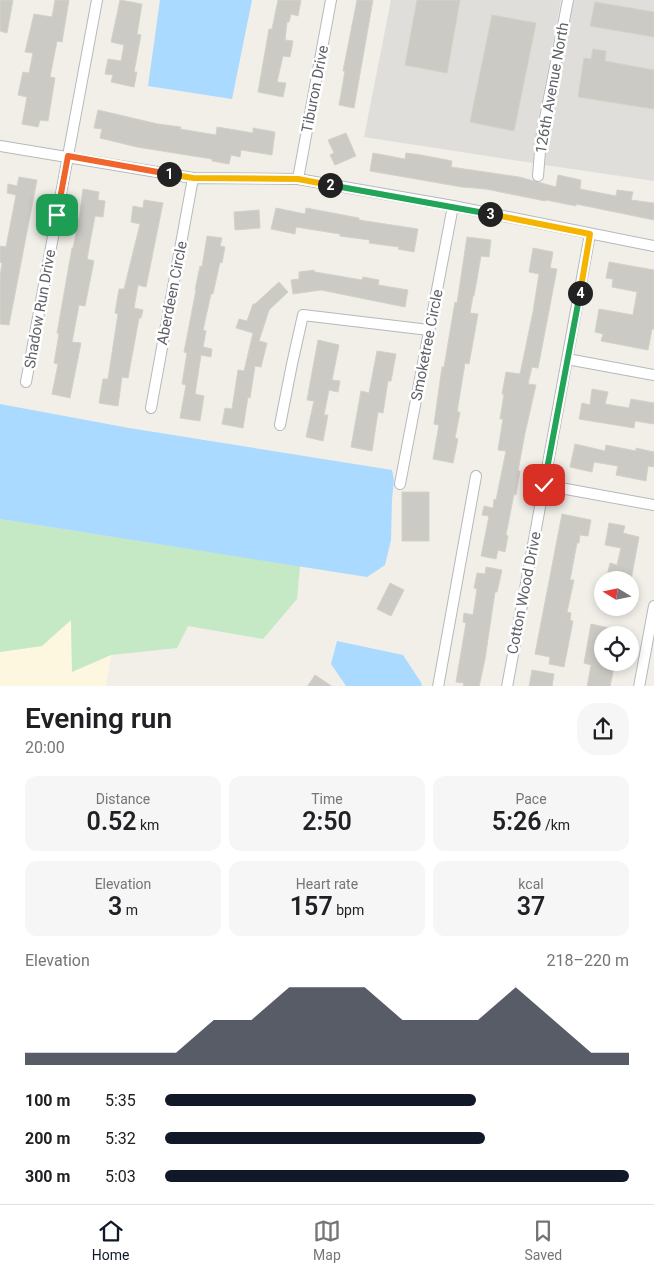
<!DOCTYPE html>
<meta charset="utf-8">
<style>
:root{--surface:#fff;--page:#f6f6f6;--text:#202124;--muted:#757577;--line:#e0e0e0;--accent:#111827}
body{margin:0;font-family:Roboto,sans-serif;background:var(--page);color:var(--text);height:100vh;display:flex;flex-direction:column;font-size:19px;white-space:nowrap}
*{box-sizing:border-box;margin:0}
p{font-size:16px;color:var(--muted)}
.icon{flex:none;width:28px;height:28px;fill:none;stroke:currentColor;stroke-width:2;stroke-linecap:round;stroke-linejoin:round}
.map{position:relative;height:686px;overflow:hidden}
.side{display:flex;flex-direction:column;background:var(--surface);flex:1}
.side>*{flex:none}
.needle{width:32px;rotate:280deg}
.fabs{position:absolute;left:594px;top:571px;display:grid;gap:10px}
.fabs a{display:grid;place-items:center;width:45px;height:45px;border-radius:50%;background:var(--surface);box-shadow:0 2px 8px #0003;font-size:25px}
.pin{position:absolute;display:grid;place-items:center;width:42px;height:42px;color:#fff;margin:-21px;border-radius:10px;box-shadow:0 2px 8px #0006}
.km{position:absolute;width:25px;height:25px;margin:-12px;border-radius:50%;background:#222;color:#fff;font-size:14px;line-height:25px;text-align:center}
.round{display:grid;place-items:center;flex:none;width:52px;height:52px;border-radius:20px;background:var(--page)}
.summary{display:flex;align-items:center;justify-content:space-between;height:85px;padding:0 25px}
h1{font-size:28px;font-weight:600;line-height:38px}
.metrics{display:grid;grid-template-columns:repeat(3,1fr);gap:8px;height:85px;padding:5px 25px}
.metrics div{display:grid;align-content:center;border-radius:12px;background:var(--page);text-align:center}
.metrics b{font-size:25px;font-weight:600}
.metrics small{font-size:14px;font-weight:400}
.metrics p{font-size:14px}
.chart{height:140px;padding:10px 25px}
.chart p{display:flex;justify-content:space-between}
.chart svg{width:100%;height:90px;margin-top:5px;fill:var(--accent);opacity:.7}
ul{padding:0 25px;list-style:none;font-size:16px}
li{display:grid;grid-template-columns:80px 60px 1fr;align-items:center;height:38px}
li i{height:12px;border-radius:6px;background:var(--accent)}
.tab-bar{display:flex;justify-content:space-around;align-items:center;height:70px;border-top:1px solid var(--line);background:var(--surface);font-size:14px;color:var(--muted)}
.tab-bar a{display:grid;justify-items:center;gap:2px}
.tab-bar .current{color:var(--accent)}
.map>svg:first-child{display:block}
</style>
<div class="map">
<svg width="654" height="687" viewBox="0 0 654 687">
<rect width="100%" height="100%" fill="#f1efe8"/>
<path fill="#fef7e0" d="M71,620L72,672L111,655L106,686H0V652L42,646Z"/>
<path fill="#e0deda" d="M391,0H561L535,138L533,163L364,137Z
M574,0H654V181L545,165L547,140Z"/>
<path fill="#c5e8c5" d="M0,519L300,566L297,599L263,639L188,626L177,648L111,655L72,672L71,620L42,646L0,652Z"/>
<path fill="#aadaff" d="M160,0H252L232,99L148,86Z
M0,404L129,428L392,470L394,480L392,499L391,540L385,565L367,577L0,519Z
M337,641L403,655L422,684L421,686H346L331,664Z"/>
<path fill="#cccac5" stroke="#d6d1c6" d="M0,0H13L7,33L0,31Z
M55,0H69L62,42L57,41L50,77L55,78L48,121L40,120L38,127L22,124L27,97L18,95L23,72L29,73L33,53L25,52L34,14L52,17Z
M120,0L142,4L137,34L141,35L134,72H137L134,87L111,82L113,75L105,74L108,59L121,61L124,45L111,42Z
M278,0H301L298,16L291,14L289,22H287L285,40L293,41L290,57L283,56L277,82L286,83L283,97L258,92L269,29H272Z
M357,0H373L354,108L339,105L345,71H343Z
M417,0H460L447,73L405,65Z
M595,2L654,12V37L590,26Z
M492,15L536,23L514,131L470,122Z
M593,49L606,51L605,61L654,70V109L578,97L584,58L591,59Z
M98,110L158,124L181,127L180,129L216,135L217,127L253,133V128L275,132L272,155L241,150L240,157L231,155L229,164L212,161V159L137,147L100,138L102,129L94,128Z
M346,133L356,156L335,165L330,155L334,153L328,140Z
M373,153L405,159L406,153L421,155L452,161L451,167L519,177L556,187L558,175L581,180L580,189L616,196L617,190L633,192L631,200L654,203V220L576,204V206L546,200L545,201L486,189L462,187L370,171Z
M19,177L37,180L9,325L0,324V277L2,263L0,262V246L6,247L16,195L7,193L8,184L17,186Z
M83,189L99,192L98,200L105,201L103,217L95,216L87,259L94,261L85,306L79,305L72,342L81,343L70,398L52,394L58,364L54,363L59,334L57,333L72,248H73L80,213Z
M144,200L163,203L146,287L138,285L134,308L143,310L141,318H139L128,378L122,377L118,406L99,403L103,379H108L118,314L115,313L119,289H124L140,224L131,222L133,206L143,208Z
M276,208L305,214L306,208L359,218V220L418,229L414,252L398,249L399,247L369,243L370,240L340,236V234L296,227L295,234L271,229Z
M259,210L260,228L235,230L234,212Z
M207,236L222,238L220,246L225,247L222,263L220,262L213,294H211L203,330L206,331L203,347L212,349L211,357L201,355L195,394L204,396L200,421L180,418L186,385L182,384L187,353L184,352L196,290H195L200,266L202,267Z
M467,237L491,240L489,257L481,256L474,296H473L470,313L478,314L469,364L465,363L457,412H460L455,438L458,439L453,463L433,459L439,425L434,424L442,367H444L455,302L457,303Z
M533,248L553,252L550,268L557,269L538,368L532,367L528,384L536,385L525,433L518,471H520L516,495L514,494L506,535L508,536L505,552L498,550L496,559L481,556L489,516L482,515L484,506L493,508L494,499L496,500L506,451L498,450L503,419H500L504,394H502L506,372L520,374L533,312L539,274L529,272Z
M609,262L654,270V329H652L648,350L601,341L603,334L595,332L599,309L633,315L637,292L612,287L613,279L606,278Z
M314,270L315,272L362,280L363,277L379,280L378,285L408,290L405,307L321,290L293,294L291,280L299,279V272Z
M279,282L288,292L269,310L259,341L267,343L261,367L255,366L250,398L248,397L243,428L222,424L225,408L232,409L238,370L244,371L253,333L236,328L239,319L247,321L253,304H255Z
M318,340L339,345L332,380L340,381L338,392L329,390L324,415H328L323,441L306,437L314,401L307,400Z
M377,351L396,354L391,381H388L383,413L378,412L372,451L351,447L361,391L369,393Z
M592,389L608,392L605,404L629,408L631,399L654,403V424L635,421L634,428L579,419L582,403L590,405Z
M575,444L605,451L606,445L636,451V448L654,452V467L648,466L646,481L616,475L618,466L594,462L592,472L570,467Z
M402,492H429V541H402Z
M562,514L591,520L588,536L580,535L579,543H577L570,580H574L567,612L571,613L570,620L573,621L564,667L549,664L550,657L535,654Z
M609,523L625,526L623,533L639,537L631,580H606L610,563L617,565L621,548L605,545Z
M486,567L502,570L497,592H495L485,659L479,687H463L464,683L456,682L466,623L463,622L464,613L473,615L477,589L474,588L477,573L485,574Z
M390,583L404,590L391,616L377,609Z
M591,624L623,631V635H602V649L600,659H602V662H615L610,687H587L591,665L584,663Z
M532,670L554,674L552,687H529Z
M315,675L333,687H307Z"/>
<g fill="none" stroke-linecap="round" stroke-linejoin="round">
<defs>
<path id="minor" d="M0,146L193,178L298,179L453,206L654,246
M538,176L541,139L568,0
M298,179L331,0
M567,359L654,375
M26,382L97,0
M151,408L193,178
M280,425L292,364L303,315L429,330
M400,484L453,206
M544,485L654,505
M438,687L476,476
M507,687L590,234
M639,687L654,606"/>
</defs>
<use href="#minor" stroke="#b5b8bc" stroke-width="12"/>
<use href="#minor" stroke="#fff" stroke-width="10"/>
</g>
<g fill="none" stroke-linecap="round" stroke-linejoin="round">
<defs>
<path id="split-1" d="M57,215L68,156L169,174"/>
<path id="split-2" d="M169,174L193,178L298,179L330,185"/>
<path id="split-3" d="M330,185L490,214"/>
<path id="split-4" d="M490,214L590,234L580,293"/>
<path id="split-5" d="M544,485L580,293"/>
</defs>
<use href="#split-1" stroke="#fff" stroke-width="10"/>
<use href="#split-2" stroke="#fff" stroke-width="10"/>
<use href="#split-3" stroke="#fff" stroke-width="10"/>
<use href="#split-4" stroke="#fff" stroke-width="10"/>
<use href="#split-5" stroke="#fff" stroke-width="10"/>
<use href="#split-1" stroke="#f0652b" stroke-width="6"/>
<use href="#split-2" stroke="#f5b400" stroke-width="6"/>
<use href="#split-3" stroke="#22a559" stroke-width="6"/>
<use href="#split-4" stroke="#f5b400" stroke-width="6"/>
<use href="#split-5" stroke="#22a559" stroke-width="6"/>
</g>
<g text-anchor="middle" dominant-baseline="central" stroke-width="5" stroke-linejoin="round" paint-order="stroke">
<g font-size="15" fill="#5f6368" stroke="#fff">
<text transform="translate(552 88) rotate(-80)">126th Avenue North</text>
<text transform="translate(315 89) rotate(-79)">Tiburon Drive</text>
<text transform="translate(172 293) rotate(-79)">Aberdeen Circle</text>
<text transform="translate(40 309) rotate(-80)">Shadow Run Drive</text>
<text transform="translate(427 345) rotate(-79)">Smoketree Circle</text>
<text transform="translate(524 593) rotate(-79)">Cotton Wood Drive</text>
</g>
</g>
</svg>
<div class="fabs">
<a><svg class="needle" viewBox="-14 -14 28 28"><path d="M0-13l5 13h-10z" fill="#e53935"/><path d="M0 13l5-13h-10z" fill="#757577"/></svg></a>
<a><svg class="icon" aria-label="locate" viewBox="0 0 24 24"><circle cx="12" cy="12" r="6"/><path d="M12 2v4M12 18v4M2 12h4M18 12h4"/></svg></a>
</div>
<div class="pin" style="left:57px;top:215px;background:#1e9e55"><svg class="icon" aria-label="arrive" viewBox="0 0 24 24"><path d="M6 21V4h12l-3 4 3 4H6"/></svg></div>
<div class="pin" style="left:544px;top:485px;background:#d93025"><svg class="icon" aria-label="check" viewBox="0 0 24 24"><path d="M5 12l5 5 9-10"/></svg></div>
<b class="km" style="left:169px;top:174px">1</b>
<b class="km" style="left:330px;top:185px">2</b>
<b class="km" style="left:490px;top:214px">3</b>
<b class="km" style="left:580px;top:293px">4</b>
</div>
<section class="side">
<div class="summary"><div><h1>Evening run</h1><p>20:00</p></div><a class="round"><svg class="icon" aria-label="share" viewBox="0 0 24 24"><path d="M12 15V3M7 8l5-5 5 5M5 13v7h14v-7"/></svg></a></div>
<div class="metrics">
<div><p>Distance</p><b>0.52<small> km</small></b></div>
<div><p>Time</p><b>2:50</b></div>
<div><p>Pace</p><b>5:26<small> /km</small></b></div>
</div>
<div class="metrics">
<div><p>Elevation</p><b>3<small> m</small></b></div>
<div><p>Heart rate</p><b>157<small> bpm</small></b></div>
<div><p>kcal</p><b>37</b></div>
</div>
<div class="chart"><p><span>Elevation</span>218–220 m</p>
<svg viewBox="0 0 160 44" preserveAspectRatio="none"><path d="M0 44V38L10 38L20 38L30 38L40 38L50 22L60 22L70 6L80 6L90 6L100 22L110 22L120 22L130 6L140 22L150 38L160 38V44z"/></svg>
</div>
<ul>
<li><b>100 m</b>5:35<i style="width:67%"></i></li>
<li><b>200 m</b>5:32<i style="width:69%"></i></li>
<li><b>300 m</b>5:03<i style="width:100%"></i></li>
</ul>
</section>
<nav class="tab-bar">
<a class="current"><svg class="icon" aria-label="home" viewBox="0 0 24 24"><path d="M3 11l9-7 9 7M6 9v11h12V9"/></svg>Home</a>
<a><svg class="icon" aria-label="map" viewBox="0 0 24 24"><path d="M3 6l6-2 6 2 6-2v14l-6 2-6-2-6 2zM9 4v14M15 6v14"/></svg>Map</a>
<a><svg class="icon" aria-label="saved" viewBox="0 0 24 24"><path d="M7 4h10v16l-5-4-5 4z"/></svg>Saved</a>
</nav>
